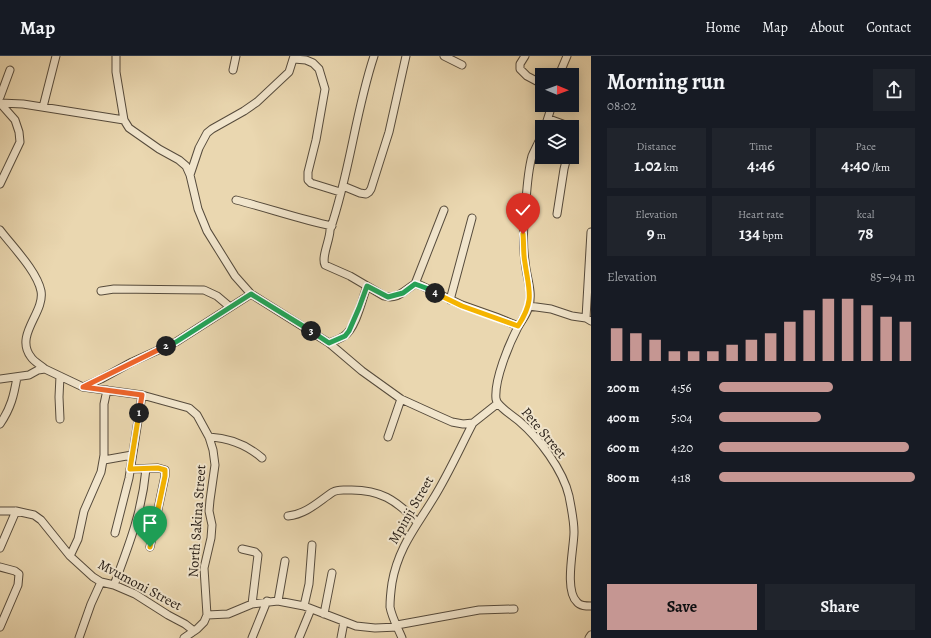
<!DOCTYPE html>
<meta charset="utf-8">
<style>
:root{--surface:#171b24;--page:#20242c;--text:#f1f3f6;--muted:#9ea1a6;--line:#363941;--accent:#c59692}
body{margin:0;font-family:Alegreya,serif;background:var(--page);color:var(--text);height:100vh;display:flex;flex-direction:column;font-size:15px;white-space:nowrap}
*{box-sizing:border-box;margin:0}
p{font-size:13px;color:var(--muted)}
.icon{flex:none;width:22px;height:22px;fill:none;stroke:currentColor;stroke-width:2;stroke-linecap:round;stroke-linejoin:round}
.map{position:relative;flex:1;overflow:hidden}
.drawer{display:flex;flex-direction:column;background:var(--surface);width:340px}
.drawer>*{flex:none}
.needle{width:26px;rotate:91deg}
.buttons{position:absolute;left:535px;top:12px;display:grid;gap:8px}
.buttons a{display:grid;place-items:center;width:44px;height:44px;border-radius:0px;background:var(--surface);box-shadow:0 2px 10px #0003;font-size:20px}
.pin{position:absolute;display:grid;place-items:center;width:34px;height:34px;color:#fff;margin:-41px -17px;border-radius:50% 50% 50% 0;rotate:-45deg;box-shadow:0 0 4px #0007}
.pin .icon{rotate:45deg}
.km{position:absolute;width:20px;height:20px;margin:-10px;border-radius:50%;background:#222;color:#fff;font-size:11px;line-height:20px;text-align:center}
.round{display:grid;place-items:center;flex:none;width:42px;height:42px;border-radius:0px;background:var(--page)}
.summary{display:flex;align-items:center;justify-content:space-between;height:68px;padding:0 16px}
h1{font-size:22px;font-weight:700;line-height:30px}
.figures{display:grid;grid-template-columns:repeat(3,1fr);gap:6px;height:68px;padding:4px 16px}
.figures div{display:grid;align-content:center;border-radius:0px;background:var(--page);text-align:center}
.figures b{font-size:17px;font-weight:700}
.figures small{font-size:11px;font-weight:400}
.figures p{font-size:11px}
.chart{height:112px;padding:8px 16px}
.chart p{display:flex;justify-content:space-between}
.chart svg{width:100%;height:72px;margin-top:4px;stroke:var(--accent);stroke-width:6}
.action{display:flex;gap:8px;margin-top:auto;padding:8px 16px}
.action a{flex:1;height:46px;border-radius:0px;background:var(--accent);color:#111;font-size:16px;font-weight:700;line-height:46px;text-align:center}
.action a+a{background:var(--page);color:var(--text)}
ul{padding:0 16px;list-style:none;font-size:13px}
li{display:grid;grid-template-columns:64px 48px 1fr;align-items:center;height:30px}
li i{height:10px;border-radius:5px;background:var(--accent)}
header{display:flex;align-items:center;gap:24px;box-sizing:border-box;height:56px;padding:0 20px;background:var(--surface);border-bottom:1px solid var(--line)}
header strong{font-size:19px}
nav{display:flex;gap:22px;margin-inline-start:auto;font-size:14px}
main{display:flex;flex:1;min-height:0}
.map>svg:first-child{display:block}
</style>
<header>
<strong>Map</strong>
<nav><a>Home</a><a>Map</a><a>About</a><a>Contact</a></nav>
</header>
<main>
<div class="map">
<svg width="591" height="582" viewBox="0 0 591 582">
<rect width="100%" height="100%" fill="#ead7b0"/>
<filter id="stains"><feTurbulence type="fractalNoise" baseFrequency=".005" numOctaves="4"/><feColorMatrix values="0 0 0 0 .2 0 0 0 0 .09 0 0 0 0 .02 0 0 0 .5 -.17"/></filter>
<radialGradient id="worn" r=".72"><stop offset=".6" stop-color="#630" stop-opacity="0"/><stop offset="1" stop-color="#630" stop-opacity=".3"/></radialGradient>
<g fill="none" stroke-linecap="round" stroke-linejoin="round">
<defs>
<path id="minor" d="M116,0V16L124,64L129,72L159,93L179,104L186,110L190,119L198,153L207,175L235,220L251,238L329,287L362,315L401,343L434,358L452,366L463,368L473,367L497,348
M374,0C355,57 350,117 330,174C330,184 321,201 325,209L350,220L384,240C398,244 404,234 415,228L420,229L462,249L496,261L518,270
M444,0L462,9
M525,0L520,8V13L527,20L542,28
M294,3L306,4L313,7L319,13L325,33L316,84L308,116V124L311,127L340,136
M233,14L236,0
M559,19L567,0
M0,41L10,14
M0,47L23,48L124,64
M43,51L56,0
M549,63L571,71
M545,71L552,49
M572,72L574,76L572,86
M542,78C539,86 535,93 532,100C528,115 527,130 526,145C524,165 522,185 525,205C526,220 533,235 529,250C527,258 522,264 518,271C509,288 494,324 496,343C497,350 513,360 519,365C539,382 563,414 569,440C571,451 574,464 574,476C574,492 564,534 577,546C580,550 586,550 591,550
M190,119L199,92L207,77L212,73L244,55L257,46L289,16L294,0
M0,128L20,86L19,76L15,64L0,47
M343,130L360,137L366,138L369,136L371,133L389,76L406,0
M236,144C268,152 299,163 332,170
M557,158L564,113L567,101
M0,174C12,190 37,215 41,235C45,257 14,279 31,301C34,306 41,309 45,313
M415,228L444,154
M101,235L114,233L204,234L217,240L230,251
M450,244L472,162
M529,250L551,253L572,260L586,262L591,265
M586,262L591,176
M329,287C334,285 340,283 344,280C356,272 362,244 367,230
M0,323L29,319L38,314L45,313L83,331L142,339L189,352L197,359L209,381L213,394L215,409L210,444L209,455L212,469L211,482L204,512L207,559L204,566L197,573L184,582
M83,331L101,323L132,306L176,286L251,238
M60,363L59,341L60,320
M0,368C11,352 14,339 17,321
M209,381C230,382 247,389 262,402
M388,381L401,343
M104,404L132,399
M130,413L158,412L165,414V420L150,491
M0,455H16L34,459L41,464L70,500L93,521L101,526L114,529L135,538L168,559L185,568L194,575
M288,460C307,458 319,445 333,436C338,433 344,434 348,434C380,433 396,444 417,466
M115,477L129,422L142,339
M0,492L16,455
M242,493L255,496L258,499L252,548
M70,500L78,483L84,455L101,416L104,399V348L107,334
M0,511L15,515L19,518L18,529L0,571
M114,529C129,489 142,456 146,413
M278,545L285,505
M304,550L309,528L312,489
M324,558L332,517
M207,559L228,558L252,548L278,545L304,550L356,570L375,572L398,571
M397,569L479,554L514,553
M79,582L91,548L101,526
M252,582L267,545
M299,582L311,553
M341,582L344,566
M402,582C398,572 392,562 390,551C390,543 391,534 392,527C398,492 416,471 433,443C448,419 460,392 473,367
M589,582L591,579"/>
</defs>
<use href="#minor" stroke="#564b3c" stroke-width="9"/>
<use href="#minor" stroke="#f1e5cc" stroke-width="7"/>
</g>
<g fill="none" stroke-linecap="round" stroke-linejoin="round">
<defs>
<path id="split-1" d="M139,357L130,413L158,412L165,414V420L150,491"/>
<path id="split-2" d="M139,357L142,339L83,331L166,290"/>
<path id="split-3" d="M166,290L176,286L251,238L311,275"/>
<path id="split-4" d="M311,275L329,287L345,280L349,275L359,252L367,230L388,241L403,237L415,228L426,232L435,237"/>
<path id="split-5" d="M435,237L462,250L518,270C535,244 529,235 525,207C523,198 524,188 523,178"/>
</defs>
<use href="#split-1" stroke="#fff" stroke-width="8"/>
<use href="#split-2" stroke="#fff" stroke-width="8"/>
<use href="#split-3" stroke="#fff" stroke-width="8"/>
<use href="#split-4" stroke="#fff" stroke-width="8"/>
<use href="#split-5" stroke="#fff" stroke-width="8"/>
<use href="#split-1" stroke="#f5b400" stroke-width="5"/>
<use href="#split-2" stroke="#f0652b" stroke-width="5"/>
<use href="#split-3" stroke="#22a559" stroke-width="5"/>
<use href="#split-4" stroke="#22a559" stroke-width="5"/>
<use href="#split-5" stroke="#f5b400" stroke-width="5"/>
</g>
<g text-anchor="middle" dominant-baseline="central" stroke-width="4" stroke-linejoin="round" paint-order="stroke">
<g font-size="14" fill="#251c15" stroke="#f1e5cc">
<text transform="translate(544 377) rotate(50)">Pete Street</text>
<text transform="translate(411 454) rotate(-60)">Mpinji Street</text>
<text transform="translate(197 465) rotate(-86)">North Sakina Street</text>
<text transform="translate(140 529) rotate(28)">Mvumoni Street</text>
</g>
</g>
<rect width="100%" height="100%" filter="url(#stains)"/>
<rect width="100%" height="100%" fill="url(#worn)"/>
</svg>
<div class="buttons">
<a><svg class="needle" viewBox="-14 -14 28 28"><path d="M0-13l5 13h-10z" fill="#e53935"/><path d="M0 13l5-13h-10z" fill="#9ea1a6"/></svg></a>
<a><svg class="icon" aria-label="layers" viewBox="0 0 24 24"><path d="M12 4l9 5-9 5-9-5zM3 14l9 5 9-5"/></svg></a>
</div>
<div class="pin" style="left:150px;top:491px;background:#1e9e55"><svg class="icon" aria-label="arrive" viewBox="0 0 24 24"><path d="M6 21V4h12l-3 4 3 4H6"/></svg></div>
<div class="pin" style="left:523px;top:178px;background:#d93025"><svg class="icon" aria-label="check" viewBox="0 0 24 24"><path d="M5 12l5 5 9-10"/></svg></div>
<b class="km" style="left:139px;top:357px">1</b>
<b class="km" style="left:166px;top:290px">2</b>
<b class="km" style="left:311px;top:275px">3</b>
<b class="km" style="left:435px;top:237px">4</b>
</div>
<section class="drawer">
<div class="summary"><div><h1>Morning run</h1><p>08:02</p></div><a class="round"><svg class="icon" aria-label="share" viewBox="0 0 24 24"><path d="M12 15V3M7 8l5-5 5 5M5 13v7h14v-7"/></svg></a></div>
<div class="figures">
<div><p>Distance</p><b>1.02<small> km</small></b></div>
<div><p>Time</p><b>4:46</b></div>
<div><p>Pace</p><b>4:40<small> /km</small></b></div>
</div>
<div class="figures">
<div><p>Elevation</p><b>9<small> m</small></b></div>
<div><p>Heart rate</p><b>134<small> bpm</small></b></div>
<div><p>kcal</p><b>78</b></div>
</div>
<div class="chart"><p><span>Elevation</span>85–94 m</p>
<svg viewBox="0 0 160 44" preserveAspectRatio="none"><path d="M5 44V24M15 44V27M25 44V31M35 44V38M45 44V38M55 44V38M65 44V34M75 44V31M85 44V27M95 44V20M105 44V13M115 44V6M125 44V6M135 44V10M145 44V17M155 44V20"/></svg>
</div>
<ul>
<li><b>200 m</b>4:56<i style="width:58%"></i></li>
<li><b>400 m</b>5:04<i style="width:52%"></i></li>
<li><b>600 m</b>4:20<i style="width:97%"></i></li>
<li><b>800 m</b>4:18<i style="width:100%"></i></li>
</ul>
<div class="action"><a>Save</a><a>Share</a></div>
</section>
</main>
